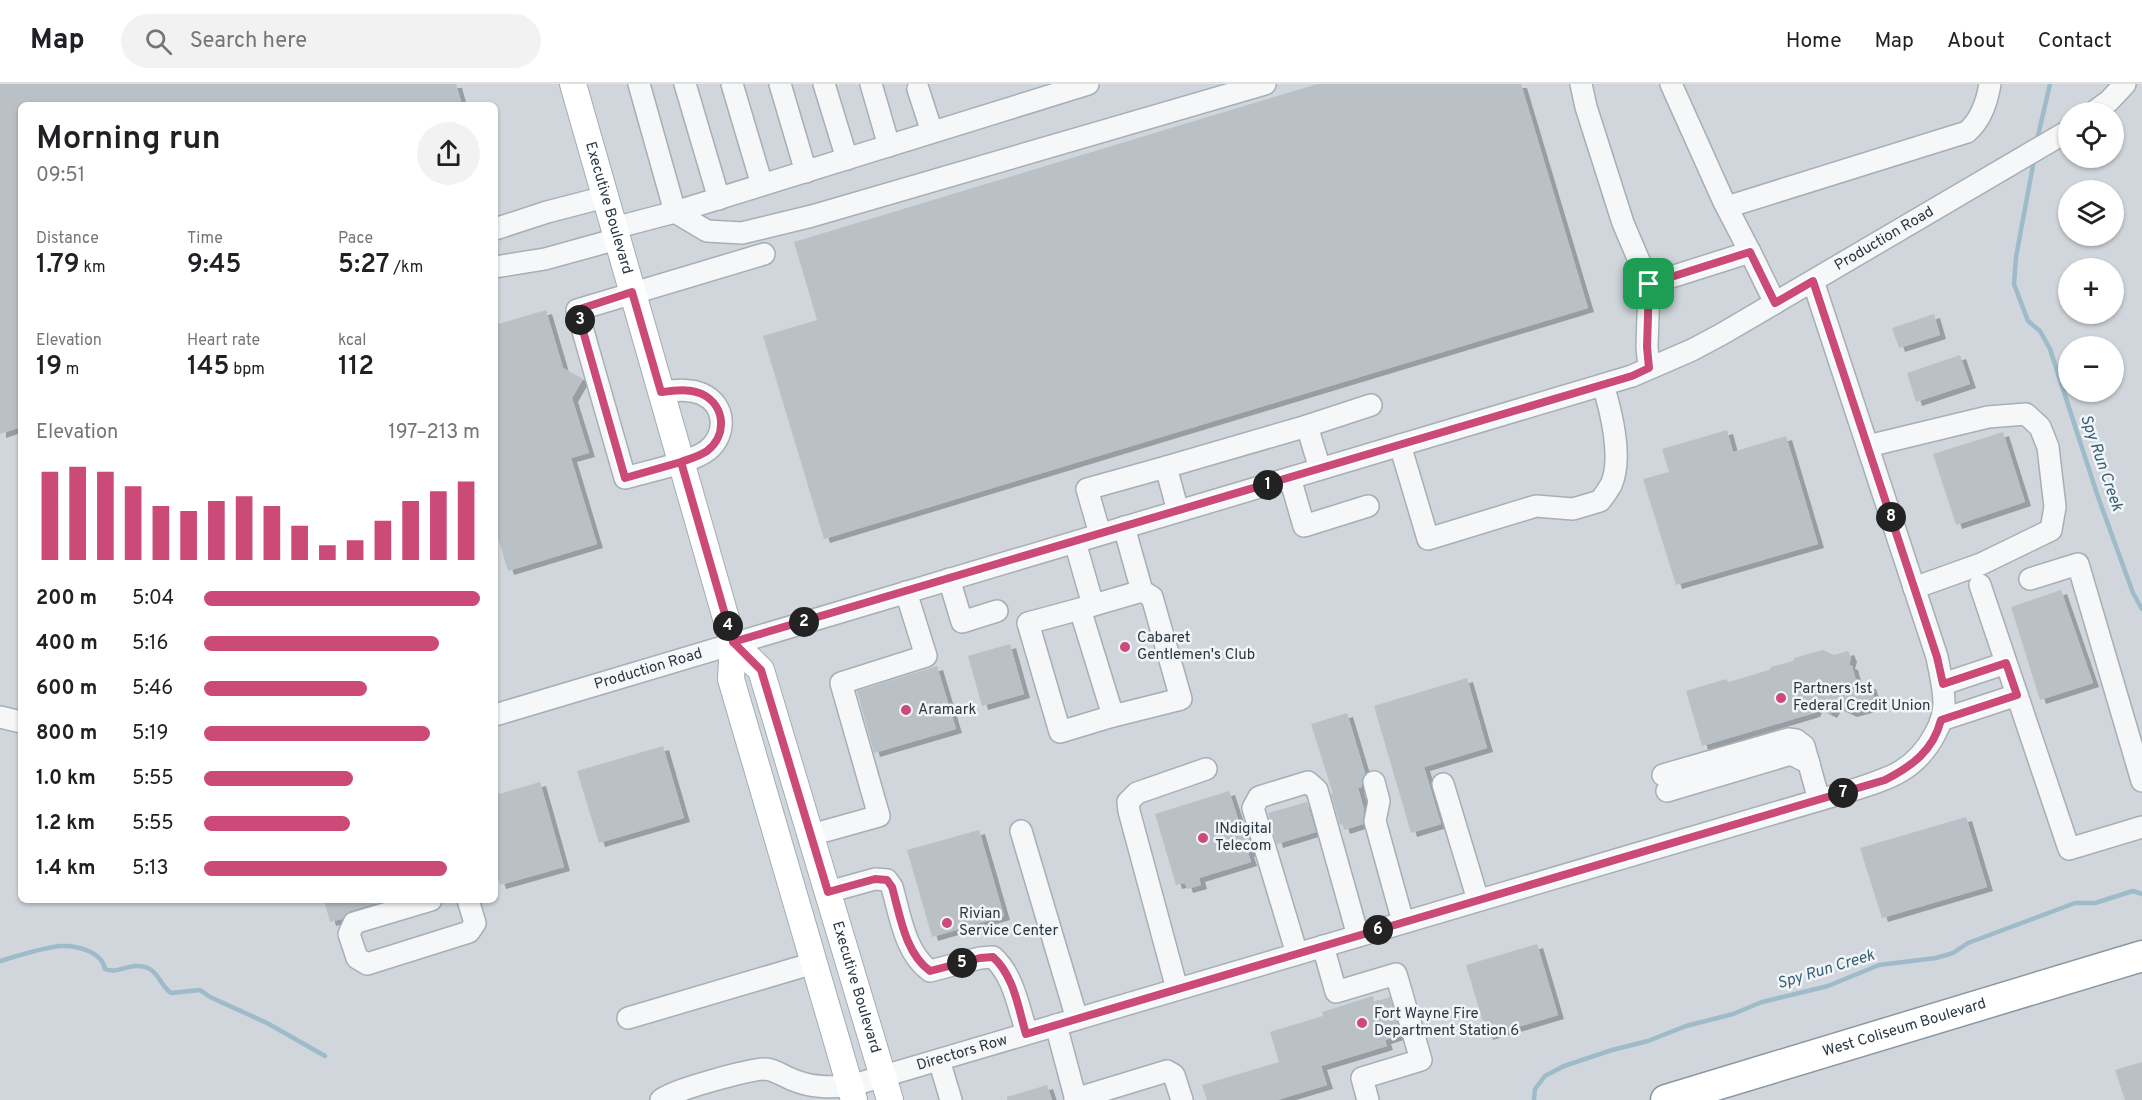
<!DOCTYPE html>
<meta charset="utf-8">
<style>
:root{--surface:#fff;--page:#f2f2f2;--text:#202124;--muted:#757577;--line:#e0e0e0;--accent:#cc4a77}
body{margin:0;font-family:Overpass,sans-serif;background:var(--page);color:var(--text);height:100vh;display:flex;flex-direction:column;font-size:22px;white-space:nowrap}
*{box-sizing:border-box;margin:0}
p{font-size:20px;color:var(--muted)}
.icon{flex:none;width:33px;height:33px;fill:none;stroke:currentColor;stroke-width:2;stroke-linecap:round;stroke-linejoin:round}
.map{position:relative;flex:1;overflow:hidden}
.drawer{position:absolute;left:18px;top:18px;width:480px;height:801px;display:flex;flex-direction:column;background:var(--surface);border-radius:9px;box-shadow:0 2px 4px #0004}
.drawer>*{flex:none}
.buttons{position:absolute;left:2058px;top:18px;display:grid;gap:12px}
.buttons a{display:grid;place-items:center;width:66px;height:66px;border-radius:50%;background:var(--surface);box-shadow:0 2px 4px #0004;font-size:30px}
.pin{position:absolute;display:grid;place-items:center;width:51px;height:51px;color:#fff;margin:-26px;border-radius:12px;box-shadow:0 3px 9px #0006}
.km{position:absolute;width:30px;height:30px;margin:-15px;border-radius:50%;background:#222;color:#fff;font-size:16px;line-height:30px;text-align:center}
.round{display:grid;place-items:center;flex:none;width:63px;height:63px;border-radius:32px;background:var(--page)}
.overview{display:flex;align-items:center;justify-content:space-between;height:102px;padding:0 18px}
h1{font-size:33px;font-weight:600;line-height:45px}
.figures{display:grid;grid-template-columns:repeat(3,1fr);gap:9px;height:102px;padding:6px 18px}
.figures div{display:grid;align-content:center}
.figures b{font-size:26px;font-weight:600}
.figures small{font-size:16px;font-weight:400}
.figures p{font-size:16px}
.chart{height:168px;padding:12px 18px}
.chart p{display:flex;justify-content:space-between}
.chart svg{width:100%;height:108px;margin-top:6px;stroke:var(--accent);stroke-width:6}
ul{padding:0 18px;list-style:none;font-size:20px}
li{display:grid;grid-template-columns:96px 72px 1fr;align-items:center;height:45px}
li i{height:15px;border-radius:8px;background:var(--accent)}
header{display:flex;align-items:center;gap:36px;box-sizing:border-box;height:84px;padding:0 30px;background:var(--surface);border-bottom:2px solid var(--line)}
header strong{font-size:28px}
nav{display:flex;gap:33px;margin-inline-start:auto;font-size:21px}
.search{width:420px;height:54px;background:var(--page);display:flex;align-items:center;gap:15px;box-sizing:border-box;padding:0 21px;border-radius:33px;color:var(--muted);font-size:22px}
.map>svg:first-child{display:block}
</style>
<header>
<strong>Map</strong>
<div class="search"><svg class="icon" aria-label="search" viewBox="0 0 24 24"><circle cx="10" cy="10" r="6"/><path d="M15 15l6 6"/></svg>Search here</div>
<nav><a>Home</a><a>Map</a><a>About</a><a>Contact</a></nav>
</header>
<div class="map">
<svg width="2142" height="1016" viewBox="0 0 2142 1016">
<defs>
<filter id="shadow"><feDropShadow dx="6" dy="4" stdDeviation="0" flood-color="#0004"/></filter>
</defs>
<rect width="100%" height="100%" fill="#e2e7ea"/>
<path fill="#d0d6dc" fill-rule="evenodd" d="M0,0H2142V1016H0ZM21,21H495V816H21ZM2068,28H2114V74H2068ZM2068,106H2114V152H2068ZM2068,184H2114V230H2068ZM2068,262H2114V308H2068Z"/>
<g fill="none" stroke-linecap="round" stroke-linejoin="round">
<path stroke="#9ebbc9" stroke-width="4.5" d="M2037,56L2050,0
M2034,76L2016,173L2014,200L2028,237L2040,247L2050,265L2097,410L2133,509L2142,525
M0,877C18,872 44,863 61,862C77,861 102,868 105,885C118,891 131,877 148,884C159,889 161,902 171,909L200,906L210,913L267,939L325,972
M1534,1016L1535,1005L1545,992L1564,982L1612,966L1648,957L1686,942L1733,930L1762,918L1828,902L1879,881L1936,874L1953,869L1968,859L2075,819H2095L2133,807L2142,810"/>
</g>
<path fill="#b9c1c7" filter="url(#shadow)" d="M0,0H456L462,21H21V343L0,350Z
M1317,0H1521L1588,224L824,455L763,252L817,236L794,158Z
M546,226L563,284L583,295L572,314L589,369L571,374L597,460L508,487L495,444V241Z
M1934,230L1940,251L1899,264L1892,244Z
M1960,271L1970,300L1916,318L1907,289Z
M1727,346L1733,368L1786,352L1818,460L1676,501L1643,395L1669,388L1662,365Z
M2003,348L2025,418L1956,441L1933,370Z
M2061,506L2093,599L2040,616L2011,523Z
M1010,560L1024,610L982,622L968,572Z
M1823,566L1834,571L1848,567L1851,574L1849,581L1852,582L1858,604L1870,601L1877,622L1851,629L1836,622L1831,630L1817,623L1814,629L1702,662L1686,607L1726,595L1729,598L1769,586L1771,583L1793,577L1794,574Z
M937,582L956,645L874,669L857,607Z
M1467,594L1487,664L1424,683L1441,740L1411,749L1374,622Z
M1347,629L1365,689L1362,695V703L1358,704L1364,725L1363,740L1344,746L1342,740L1340,741L1331,710H1333L1311,640Z
M663,662L684,734L599,759L577,687Z
M540,698L564,783L500,801L495,785V711Z
M1229,707L1239,738L1243,737L1253,767L1248,769L1251,778L1199,794L1201,801L1187,805L1185,799L1176,801L1155,730Z
M1307,718L1316,748L1277,760L1268,729Z
M1966,733L1987,803L1882,834L1860,764Z
M979,746L1004,832L932,853L907,766Z
M324,816H386L350,827L342,835L330,838Z
M1537,860L1558,931L1487,952L1466,881Z
M1373,912L1374,918L1390,913L1401,951L1385,956L1387,962L1321,982L1327,1001L1277,1016H1207L1202,1001L1279,978L1270,948L1323,932L1322,928Z
M2142,978V1016H2125L2115,986Z
M1047,1001L1052,1016H1007V1013Z"/>
<g fill="none" stroke-linecap="round" stroke-linejoin="round">
<defs>
<g id="minor">
<path d="M639,0L675,128L707,147L742,149L812,132L1265,0"/>
<path d="M685,0L719,115"/>
<path d="M732,0L762,101"/>
<path d="M780,0L806,88"/>
<path d="M824,0L847,75"/>
<path d="M871,0L889,62"/>
<path d="M1581,0L1586,23L1623,139L1649,200"/>
<path d="M1671,0L1724,118L1750,168"/>
<path d="M918,5L932,48"/>
<path d="M2094,28L2109,17L2125,0"/>
<path d="M1727,123L1967,48C1981,36 1987,18 1990,0"/>
<path d="M614,144L675,128L1088,0"/>
<path d="M495,145L547,128L605,113"/>
<path d="M495,183L545,175L617,155"/>
<path d="M1649,284L1647,263L1649,200L1750,168L1775,219"/>
<path d="M661,308C674,307 689,304 702,310C726,321 727,350 708,366C692,379 645,388 625,394L577,226L764,170"/>
<path d="M1307,342L1371,321"/>
<path d="M1400,361L1428,455L1536,422L1573,425L1600,417C1604,412 1608,406 1611,401C1623,375 1611,327 1603,301"/>
<path d="M1868,362L1988,333L2026,330L2040,343L2048,363L2055,423L2051,446L1981,480L1914,504"/>
<path d="M1166,383L1307,342L1320,385"/>
<path d="M1290,394L1304,442L1368,422"/>
<path d="M1124,443L1142,507"/>
<path d="M1100,450L1087,405L1166,383L1178,427"/>
<path d="M1075,458L1093,521"/>
<path d="M949,495L962,538L997,527"/>
<path d="M2030,495L2078,480L2142,697"/>
<path d="M1980,501L2069,765L2142,743"/>
<path d="M1142,507L1152,513L1181,615L1113,632L1080,525Z"/>
<path d="M1080,525L1028,539L1060,648L1113,632"/>
<path d="M1943,600L2006,579"/>
<path id="s1" d="M495,631L1632,292L1692,266L1722,250L2068,47"/>
<path d="M0,633L21,638"/>
<path d="M1941,636L2017,611"/>
<path d="M1663,691L1788,655L1796,656L1804,662L1819,716"/>
<path d="M1374,698L1379,717L1375,737L1403,838"/>
<path d="M1443,700L1478,816"/>
<path d="M1667,707L1791,670L1809,679"/>
<path d="M1021,747L1077,935"/>
<path d="M811,751L879,732L841,599L926,572L906,508"/>
<path d="M828,808L875,795L887,796L892,803C900,831 905,869 930,887L980,874L993,873C1014,892 1018,923 1027,949"/>
<path d="M431,816L354,839L349,850L357,874L367,880L469,848L475,839L468,816"/>
<path d="M1323,862L1336,908L1396,890L1421,976L1362,994L1368,1016"/>
<path d="M1297,870L1253,724L1259,713L1308,698L1317,706L1358,852"/>
<path d="M1177,905L1129,727L1128,718L1137,709L1206,685"/>
<path d="M628,934L814,879"/>
<path d="M1056,941L1076,1016"/>
<path d="M939,976L951,1016"/>
<path d="M1075,1015L1167,987L1174,991L1182,1016"/>
<path id="s2" d="M661,1016C671,1006 751,985 766,985C776,986 786,994 796,997C814,1004 831,1003 850,1002L1853,706C1891,694 1916,686 1935,650C1940,641 1944,630 1944,619C1944,604 1940,589 1937,573L1813,197"/>
</g>
<g id="major">
<path id="s3" d="M573,0L733,559L731,595L854,1016"/>
<path id="s4" d="M733,559L761,586L890,1016"/>
</g>
<g id="highway">
<path id="s5" d="M1666,1016L2142,872"/>
</g>
</defs>
<use href="#minor" stroke="#a7afb4" stroke-width="24"/>
<use href="#major" stroke="#a2adb6" stroke-width="28"/>
<use href="#highway" stroke="#8a97a1" stroke-width="33"/>
<use href="#minor" stroke="#f5f7f8" stroke-width="21"/>
<use href="#major" stroke="#fff" stroke-width="26"/>
<use href="#highway" stroke="#fff" stroke-width="30"/>
</g>
<g fill="none" stroke-linecap="round" stroke-linejoin="round">
<defs>
<path id="route" d="M1649,200L1647,263L1649,284L1632,292L733,558L681,378L625,394L577,226L632,208L661,308C674,307 690,304 702,310C726,322 727,352 707,367C700,372 689,375 681,378L733,558L761,586L828,808L875,795L887,796L892,803C900,831 905,869 930,887L980,874L993,873C1014,892 1018,923 1026,950L1885,696C1912,682 1933,667 1941,636L2017,611L2006,579L1943,600L1937,573L1813,197L1775,219L1750,168L1649,200"/>
</defs>
<use href="#route" stroke="#fff" stroke-width="12"/>
<use href="#route" stroke="#cc4a77" stroke-width="8"/>
</g>
<g fill="#cc4a77" stroke="#f2f5f7" stroke-width="2">
<circle cx="1125" cy="563" r="6"/>
<circle cx="1781" cy="614" r="6"/>
<circle cx="906" cy="626" r="6"/>
<circle cx="1203" cy="754" r="6"/>
<circle cx="947" cy="839" r="6"/>
<circle cx="1362" cy="939" r="6"/>
</g>
<g text-anchor="middle" dominant-baseline="central" stroke-width="5" stroke-linejoin="round" paint-order="stroke">
<g font-size="15" fill="#2a3742" stroke="#f2f5f7">
<text stroke="none"><textPath href="#s3" startOffset="129">Executive Boulevard</textPath></text>
<text stroke="none"><textPath href="#s1" startOffset="1474">Production Road</textPath></text>
<text stroke="none"><textPath href="#s1" startOffset="160">Production Road</textPath></text>
<text stroke="none"><textPath href="#s4" startOffset="370">Executive Boulevard</textPath></text>
<text stroke="none"><textPath href="#s5" startOffset="249">West Coliseum Boulevard</textPath></text>
<text stroke="none"><textPath href="#s2" startOffset="314">Directors Row</textPath></text>
</g>
<g font-size="15" fill="#2a3742" stroke="#f2f5f7" text-anchor="start">
<text x="1137" y="554">Cabaret<tspan x="1137" dy="17">Gentlemen's Club</tspan></text>
<text x="1793" y="605">Partners 1st<tspan x="1793" dy="17">Federal Credit Union</tspan></text>
<text x="918" y="626">Aramark</text>
<text x="1215" y="745">INdigital<tspan x="1215" dy="17">Telecom</tspan></text>
<text x="959" y="830">Rivian<tspan x="959" dy="17">Service Center</tspan></text>
<text x="1374" y="930">Fort Wayne Fire<tspan x="1374" dy="17">Department Station 6</tspan></text>
</g>
<g font-size="16" font-style="italic" fill="#355e75" stroke="#f2f5f7">
<text transform="translate(2101 379) rotate(71)">Spy Run Creek</text>
<text transform="translate(1826 886) rotate(-17)">Spy Run Creek</text>
</g>
</g>
</svg>
<div class="buttons">
<a><svg class="icon" aria-label="locate" viewBox="0 0 24 24"><circle cx="12" cy="12" r="6"/><path d="M12 2v4M12 18v4M2 12h4M18 12h4"/></svg></a>
<a><svg class="icon" aria-label="layers" viewBox="0 0 24 24"><path d="M12 4l9 5-9 5-9-5zM3 14l9 5 9-5"/></svg></a>
<a>+</a>
<a>−</a>
</div>
<div class="pin" style="left:1649px;top:200px;background:#1e9e55"><svg class="icon" aria-label="arrive" viewBox="0 0 24 24"><path d="M6 21V4h12l-3 4 3 4H6"/></svg></div>
<b class="km" style="left:1268px;top:401px">1</b>
<b class="km" style="left:804px;top:538px">2</b>
<b class="km" style="left:580px;top:236px">3</b>
<b class="km" style="left:728px;top:542px">4</b>
<b class="km" style="left:962px;top:879px">5</b>
<b class="km" style="left:1378px;top:846px">6</b>
<b class="km" style="left:1843px;top:709px">7</b>
<b class="km" style="left:1891px;top:433px">8</b>
<section class="drawer">
<div class="overview"><div><h1>Morning run</h1><p>09:51</p></div><a class="round"><svg class="icon" aria-label="share" viewBox="0 0 24 24"><path d="M12 15V3M7 8l5-5 5 5M5 13v7h14v-7"/></svg></a></div>
<div class="figures">
<div><p>Distance</p><b>1.79<small> km</small></b></div>
<div><p>Time</p><b>9:45</b></div>
<div><p>Pace</p><b>5:27<small> /km</small></b></div>
</div>
<div class="figures">
<div><p>Elevation</p><b>19<small> m</small></b></div>
<div><p>Heart rate</p><b>145<small> bpm</small></b></div>
<div><p>kcal</p><b>112</b></div>
</div>
<div class="chart"><p><span>Elevation</span>197–213 m</p>
<svg viewBox="0 0 160 44" preserveAspectRatio="none"><path d="M5 44V8M15 44V6M25 44V8M35 44V14M45 44V22M55 44V24M65 44V20M75 44V18M85 44V22M95 44V30M105 44V38M115 44V36M125 44V28M135 44V20M145 44V16M155 44V12"/></svg>
</div>
<ul>
<li><b>200 m</b>5:04<i style="width:100%"></i></li>
<li><b>400 m</b>5:16<i style="width:85%"></i></li>
<li><b>600 m</b>5:46<i style="width:59%"></i></li>
<li><b>800 m</b>5:19<i style="width:82%"></i></li>
<li><b>1.0 km</b>5:55<i style="width:54%"></i></li>
<li><b>1.2 km</b>5:55<i style="width:53%"></i></li>
<li><b>1.4 km</b>5:13<i style="width:88%"></i></li>
</ul>
</section>
</div>
